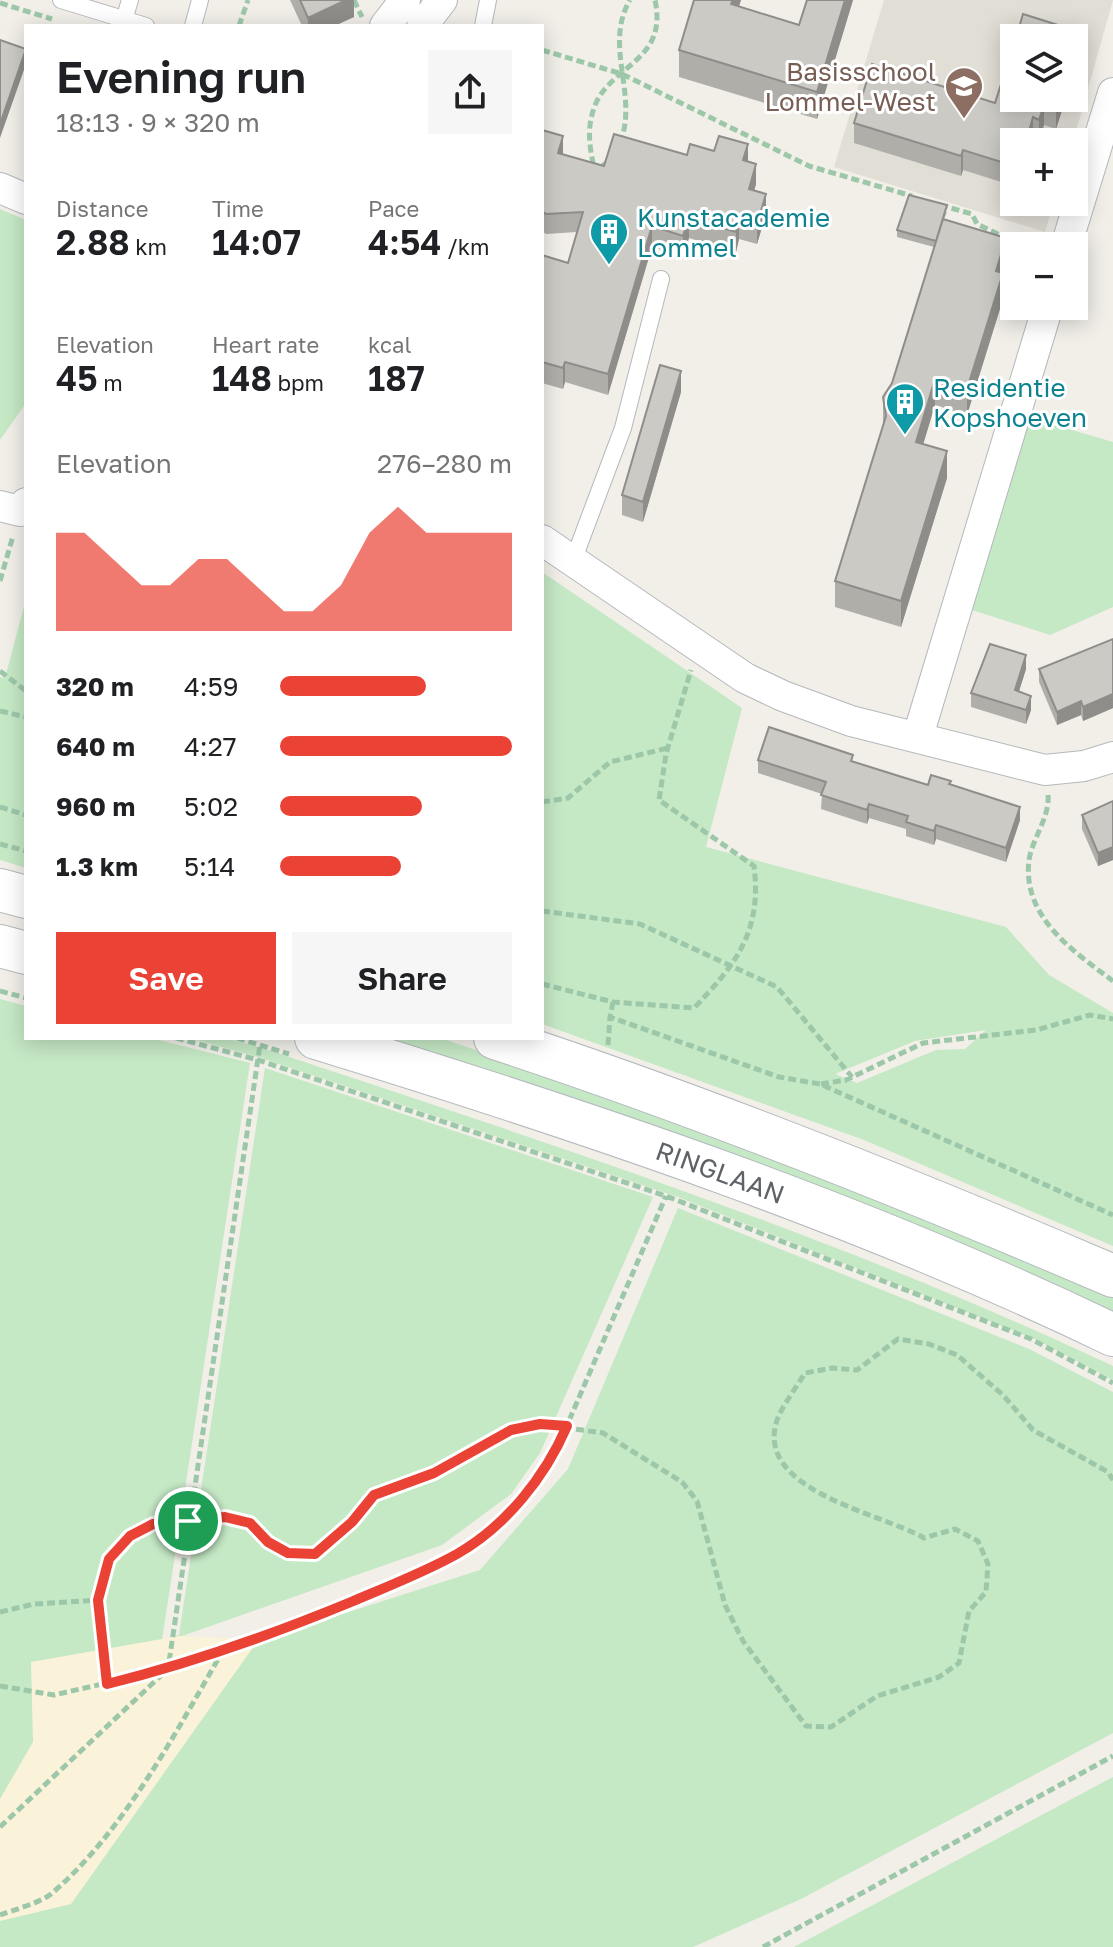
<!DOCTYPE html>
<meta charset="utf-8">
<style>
:root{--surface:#fff;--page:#f6f6f6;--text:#202124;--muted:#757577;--accent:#ea4335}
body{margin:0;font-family:"Golos Text",sans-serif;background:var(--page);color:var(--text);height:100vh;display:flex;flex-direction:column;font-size:30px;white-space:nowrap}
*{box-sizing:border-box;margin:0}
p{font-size:26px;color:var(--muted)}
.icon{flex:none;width:44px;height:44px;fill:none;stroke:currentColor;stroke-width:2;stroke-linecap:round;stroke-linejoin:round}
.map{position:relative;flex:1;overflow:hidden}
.side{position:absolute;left:24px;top:24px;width:520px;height:1016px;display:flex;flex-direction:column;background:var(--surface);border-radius:0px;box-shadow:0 4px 20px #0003}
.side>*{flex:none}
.controls{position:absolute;left:1000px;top:24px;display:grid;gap:16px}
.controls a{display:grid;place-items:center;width:88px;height:88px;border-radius:0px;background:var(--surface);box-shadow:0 4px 20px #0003;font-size:40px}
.pin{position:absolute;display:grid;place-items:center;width:68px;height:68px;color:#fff;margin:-34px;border:4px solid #fff;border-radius:50%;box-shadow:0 2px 8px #0007}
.round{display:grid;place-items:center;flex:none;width:84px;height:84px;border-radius:0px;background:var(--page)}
.headline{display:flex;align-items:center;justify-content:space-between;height:136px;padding:0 32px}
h1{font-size:44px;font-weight:600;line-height:60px}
.figures{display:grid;grid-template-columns:repeat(3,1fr);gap:12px;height:136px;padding:8px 32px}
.figures div{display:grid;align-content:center}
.figures b{font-size:34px;font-weight:600}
.figures small{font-size:22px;font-weight:400}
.figures p{font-size:22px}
.chart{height:224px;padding:16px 32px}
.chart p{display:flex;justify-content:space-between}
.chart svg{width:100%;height:144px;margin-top:8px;fill:var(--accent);opacity:.7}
.primary-button{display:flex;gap:16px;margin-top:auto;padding:16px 32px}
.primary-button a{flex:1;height:92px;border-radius:0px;background:var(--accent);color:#fff;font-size:32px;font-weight:600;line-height:92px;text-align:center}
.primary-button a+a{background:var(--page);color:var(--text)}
ul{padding:0 32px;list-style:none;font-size:26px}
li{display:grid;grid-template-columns:128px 96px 1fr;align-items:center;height:60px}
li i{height:20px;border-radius:10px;background:var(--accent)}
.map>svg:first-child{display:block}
</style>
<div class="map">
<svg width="1113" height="1947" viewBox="0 0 1113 1947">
<rect width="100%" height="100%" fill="#f1efe8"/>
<path fill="#e1ded6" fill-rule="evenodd" d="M884,0H1113L1073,142H1014V202H1054L1045,232L834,167ZM1014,38H1074V98H1014Z"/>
<path fill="#c5e8c5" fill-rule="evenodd" d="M0,209L26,220V403L0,440Z
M1024,416L1113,442V607L1050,635L966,608Z
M542,572L742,708L706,847L1006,927L1049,975L1113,1013V1246L864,1140L542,1024ZM986,1030L965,1049L936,1050L857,1083L835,1074L915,1041Z
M26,599V868L0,860V677L5,678Z
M0,999L26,1006V1038H151L250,1063L162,1640L179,1635L265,1068L653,1197L540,1453L511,1494L442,1545L182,1636L258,1641L480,1570L568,1469L678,1208L1029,1349L1113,1392V1733L801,1899L693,1947H0Z
M189,1038H225L265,1049C552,1144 839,1237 1113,1366V1380L1037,1340L678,1197L261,1058Z
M380,1038H441L767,1150L1113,1296V1320Z
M1113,1777V1947H794Z"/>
<path fill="#fbf3d9" d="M179,1636L259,1639L71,1904L0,1921V1799L33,1742L31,1662Z"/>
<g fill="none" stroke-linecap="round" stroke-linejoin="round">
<defs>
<path id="lane" d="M61,0L146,26
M124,20L130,0
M193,26L200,0
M483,26L488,0
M573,561L623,428L661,279"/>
<path id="street" d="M385,26L405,0
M422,26L442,0
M0,188L26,199
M1066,246L1113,93
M0,506L20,511L26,503
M542,540L745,678L783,696L851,721L1045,770L1084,766L1113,757
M918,736L1048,306"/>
<g id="secondary">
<path d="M0,890L26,897"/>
<path d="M0,946L26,953"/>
<path id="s1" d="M316,1038C586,1121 858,1212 1113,1335"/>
<path d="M495,1038C705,1107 910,1189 1113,1276"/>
</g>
</defs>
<use href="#lane" stroke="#b5b8bc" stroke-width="18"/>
<use href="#street" stroke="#b5b8bc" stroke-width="32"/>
<use href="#secondary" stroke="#b6babf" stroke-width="44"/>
<path stroke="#9cc7a9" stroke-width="5" stroke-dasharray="8 4" stroke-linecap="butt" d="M354,0L362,17
M0,3L52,19
M239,26L248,0
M542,50L622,74L809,166L912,196
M620,143C639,95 603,46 630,0
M609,161L595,171C589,147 586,126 596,103C614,64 668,60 655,0
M940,205L972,214L977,224L1023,246
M0,581L13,536
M0,671L26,691
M0,711L26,717
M1048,795C1050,817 1032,839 1029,860C1022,917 1073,951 1113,981
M542,802L568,798L610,762L668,748
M0,807L26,815
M0,844L26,851
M542,911L640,924L777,987L852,1077
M542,984L613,1002L694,1008C737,963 762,931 754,866L659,800L666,754L691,670
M0,991L26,998
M613,1002L610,1017L779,1077L820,1084L1113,1215
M176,1038L258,1060L666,1196L1031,1339L1113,1383
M237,1038L289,1054
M608,1045L610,1017
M821,1084L846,1080L923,1043L1036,1030L1090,1015L1113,1019
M0,1612L34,1604L98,1600
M107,1684L98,1600L109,1559L130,1536L153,1524L225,1517L250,1523L268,1542L288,1553L315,1554L352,1522L374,1495L434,1473L511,1430L540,1424L603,1433L682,1482L697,1501L725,1605L743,1641L806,1726L831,1727L877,1696L939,1677L959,1663L969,1611L986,1592L988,1564L978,1541L955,1529L924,1538C882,1513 747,1490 779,1415C786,1401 797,1386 805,1373L832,1368L857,1370L898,1339L929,1344L957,1355L1003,1395L1033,1430L1108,1472L1113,1480
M0,1686L54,1695L168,1669L260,1045
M0,1827L168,1669L221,1653L396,1583L459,1553L515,1506L552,1460L666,1196
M0,1915C15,1909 38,1904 51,1894C122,1834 175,1734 221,1654
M763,1947L1113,1756"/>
<use href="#lane" stroke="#fff" stroke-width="16"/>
<use href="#street" stroke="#fff" stroke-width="30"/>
<use href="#secondary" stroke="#fff" stroke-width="42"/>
</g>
<path fill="#afaea9" d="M290,0H354V17L334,26H302Z
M694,0H741L739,6L799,25L853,0L817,119L679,77V50Z
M1066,98L1056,129L1044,125L1039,140L1033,138L1032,142H1014V186L963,170L961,176L854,143V123L995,103Z
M542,130L563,155L604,166L687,155L748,161L756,184L754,191L766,214L757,244L739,239L736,252L689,238L683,256L652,247L608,395L565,382L563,389L542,383V255L568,263L577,232L546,234L542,231Z
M947,212L944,219L1006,264L1003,273V299L967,415L935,405L923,444L947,478L901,627L835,607V581L883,426V397L892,383L934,247L897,237V230Z
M681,392L643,522L622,515V495Z
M1113,639V708L1083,721L1081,715L1057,725L1039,682V669Z
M1026,669L1019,691L1031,710L1026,724L971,707V693Z
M758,760L853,761L928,785H951L1020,820L1006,862L936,839L934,845L906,836V829L869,818L867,824L821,809L822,794L758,773Z
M1113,801V860L1098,866L1082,829V815Z"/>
<path fill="#8f8d8a" d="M346,0H354V17L334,26H308V18Z
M733,0H741L731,30V4Z
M845,0H853L817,119V92Z
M1080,32V52L1074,71V51Z
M26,50V64L0,138V124Z
M1059,98H1066L1056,129V109Z
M1044,105V125L1039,140V120Z
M1033,117V138L1032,142H1026Z
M563,136V157L558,153Z
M748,144V165L743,160Z
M963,150V170L961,176V156Z
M756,164V184L749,209V189Z
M766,194V214L757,244V224Z
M689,218V238L683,256V236Z
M739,219V239L736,252V232Z
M652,226V247L608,395V374Z
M1006,238V264L1003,273V299L967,415V389L996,271Z
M565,362V382L563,389V368Z
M681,371V392L643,522V502Z
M935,379V405L916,468V442Z
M947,451V478L901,627V601Z
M1026,655V669L1015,704V690Z
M1113,694V708L1083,721V707Z
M1031,696V710L1026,724V710Z
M1081,701V715L1057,725V712Z
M869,804V818L867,824V810Z
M1020,807V820L1006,862V848Z
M936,825V839L934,845V831Z
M1113,847V860L1098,866V853Z"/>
<path fill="#cccac5" stroke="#8f8d8a" stroke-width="2" d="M300,0H346L308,18Z
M694,0H733L731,4L799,25L807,0H845L817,92L679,50Z
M1023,14L1080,32L1074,51V38H1016Z
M0,40L26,49L0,124Z
M1014,44V98H1059L1056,109L1044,105L1039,120L1033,117L1026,142H1014V166L963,150L961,156L854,123L872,64L995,103Z
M542,130L563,136L558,153L604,166L614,134L687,155L690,144L714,151L719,136L748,144L743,160L756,164L749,189L766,194L757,224L739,219L736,232L689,218L683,236L652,226L608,374L565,362L563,368L542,362V255L568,263L583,212L546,214L542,211Z
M909,195L947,205L936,241L897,230Z
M943,219L1006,238L996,271L1003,273L967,389L935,379L916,442L947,451L901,601L835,581L886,416L883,397L892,383Z
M660,365L681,371L643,502L622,495Z
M1113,639V694L1083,707L1081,701L1057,712L1039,669Z
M990,644L1026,655L1015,690L1031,696L1026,710L971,693Z
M769,727L853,755L851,761L902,777L928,785L931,775L951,781L949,784L1020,807L1006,848L936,825L934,831L906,822L908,816L869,804L867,810L821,795L826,782L758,760Z
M1113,801V847L1098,853L1082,815Z"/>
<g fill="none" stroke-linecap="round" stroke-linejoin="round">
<defs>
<path id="route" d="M540,1424L567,1426C545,1477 506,1526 457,1554C423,1573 386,1587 351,1602C271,1635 192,1663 107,1684L98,1600L109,1559L130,1536L153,1524L225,1517L250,1523L268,1542L288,1553L315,1554L352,1522L374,1495L434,1473L511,1430Z"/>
</defs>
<use href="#route" stroke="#fff" stroke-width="16"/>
<use href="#route" stroke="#ea4335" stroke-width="10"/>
</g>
<defs>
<symbol id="school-pin" viewBox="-11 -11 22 30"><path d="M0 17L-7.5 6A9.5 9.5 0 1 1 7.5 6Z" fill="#8d6e63" stroke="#fff"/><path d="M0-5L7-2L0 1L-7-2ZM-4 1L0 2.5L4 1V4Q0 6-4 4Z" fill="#fff"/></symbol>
<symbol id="building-pin" viewBox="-11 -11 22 30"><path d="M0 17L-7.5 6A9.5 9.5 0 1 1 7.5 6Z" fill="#0f9aa8" stroke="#fff"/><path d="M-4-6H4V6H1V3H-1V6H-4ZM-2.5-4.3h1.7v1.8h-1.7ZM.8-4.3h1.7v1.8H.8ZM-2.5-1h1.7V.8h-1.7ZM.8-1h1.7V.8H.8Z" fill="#fff"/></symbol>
</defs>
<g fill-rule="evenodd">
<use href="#school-pin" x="942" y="64" width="44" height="60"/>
<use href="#building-pin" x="587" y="210" width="44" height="60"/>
<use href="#building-pin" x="883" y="380" width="44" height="60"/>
</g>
<g text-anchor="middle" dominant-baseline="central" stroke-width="6" stroke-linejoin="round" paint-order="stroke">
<g font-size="26" fill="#785e54" stroke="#fff" text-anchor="end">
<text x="936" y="71">Basisschool<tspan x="936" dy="30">Lommel-West</tspan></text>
</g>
<g font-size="26" fill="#0d838f" stroke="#fff" text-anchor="start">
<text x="637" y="217">Kunstacademie<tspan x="637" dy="30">Lommel</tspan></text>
<text x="933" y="387">Residentie<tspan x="933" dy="30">Kopshoeven</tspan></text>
</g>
<g font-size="26" fill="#5f6368" stroke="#fff">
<text stroke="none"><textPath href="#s1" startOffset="426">RINGLAAN</textPath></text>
</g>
</g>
</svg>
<div class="controls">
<a><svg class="icon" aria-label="layers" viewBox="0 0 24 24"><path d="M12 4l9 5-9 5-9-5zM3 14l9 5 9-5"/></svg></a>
<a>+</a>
<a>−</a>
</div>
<div class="pin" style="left:188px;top:1521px;background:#1e9e55"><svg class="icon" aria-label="arrive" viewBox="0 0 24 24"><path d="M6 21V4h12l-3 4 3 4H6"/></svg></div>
<section class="side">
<div class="headline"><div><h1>Evening run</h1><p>18:13 · 9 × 320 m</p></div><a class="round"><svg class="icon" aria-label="share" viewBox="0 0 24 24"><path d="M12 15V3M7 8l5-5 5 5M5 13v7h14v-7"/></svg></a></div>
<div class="figures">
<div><p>Distance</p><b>2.88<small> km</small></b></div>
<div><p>Time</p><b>14:07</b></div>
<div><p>Pace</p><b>4:54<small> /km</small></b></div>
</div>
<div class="figures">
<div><p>Elevation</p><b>45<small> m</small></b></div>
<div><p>Heart rate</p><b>148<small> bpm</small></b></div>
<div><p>kcal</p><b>187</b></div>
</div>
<div class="chart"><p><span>Elevation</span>276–280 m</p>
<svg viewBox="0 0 160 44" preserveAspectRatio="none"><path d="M0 44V14L10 14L20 22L30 30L40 30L50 22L60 22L70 30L80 38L90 38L100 30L110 14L120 6L130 14L140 14L150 14L160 14V44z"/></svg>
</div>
<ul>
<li><b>320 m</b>4:59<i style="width:63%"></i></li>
<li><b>640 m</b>4:27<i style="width:100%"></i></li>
<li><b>960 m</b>5:02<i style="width:61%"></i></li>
<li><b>1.3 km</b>5:14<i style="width:52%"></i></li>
</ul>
<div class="primary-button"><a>Save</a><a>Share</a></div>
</section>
</div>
